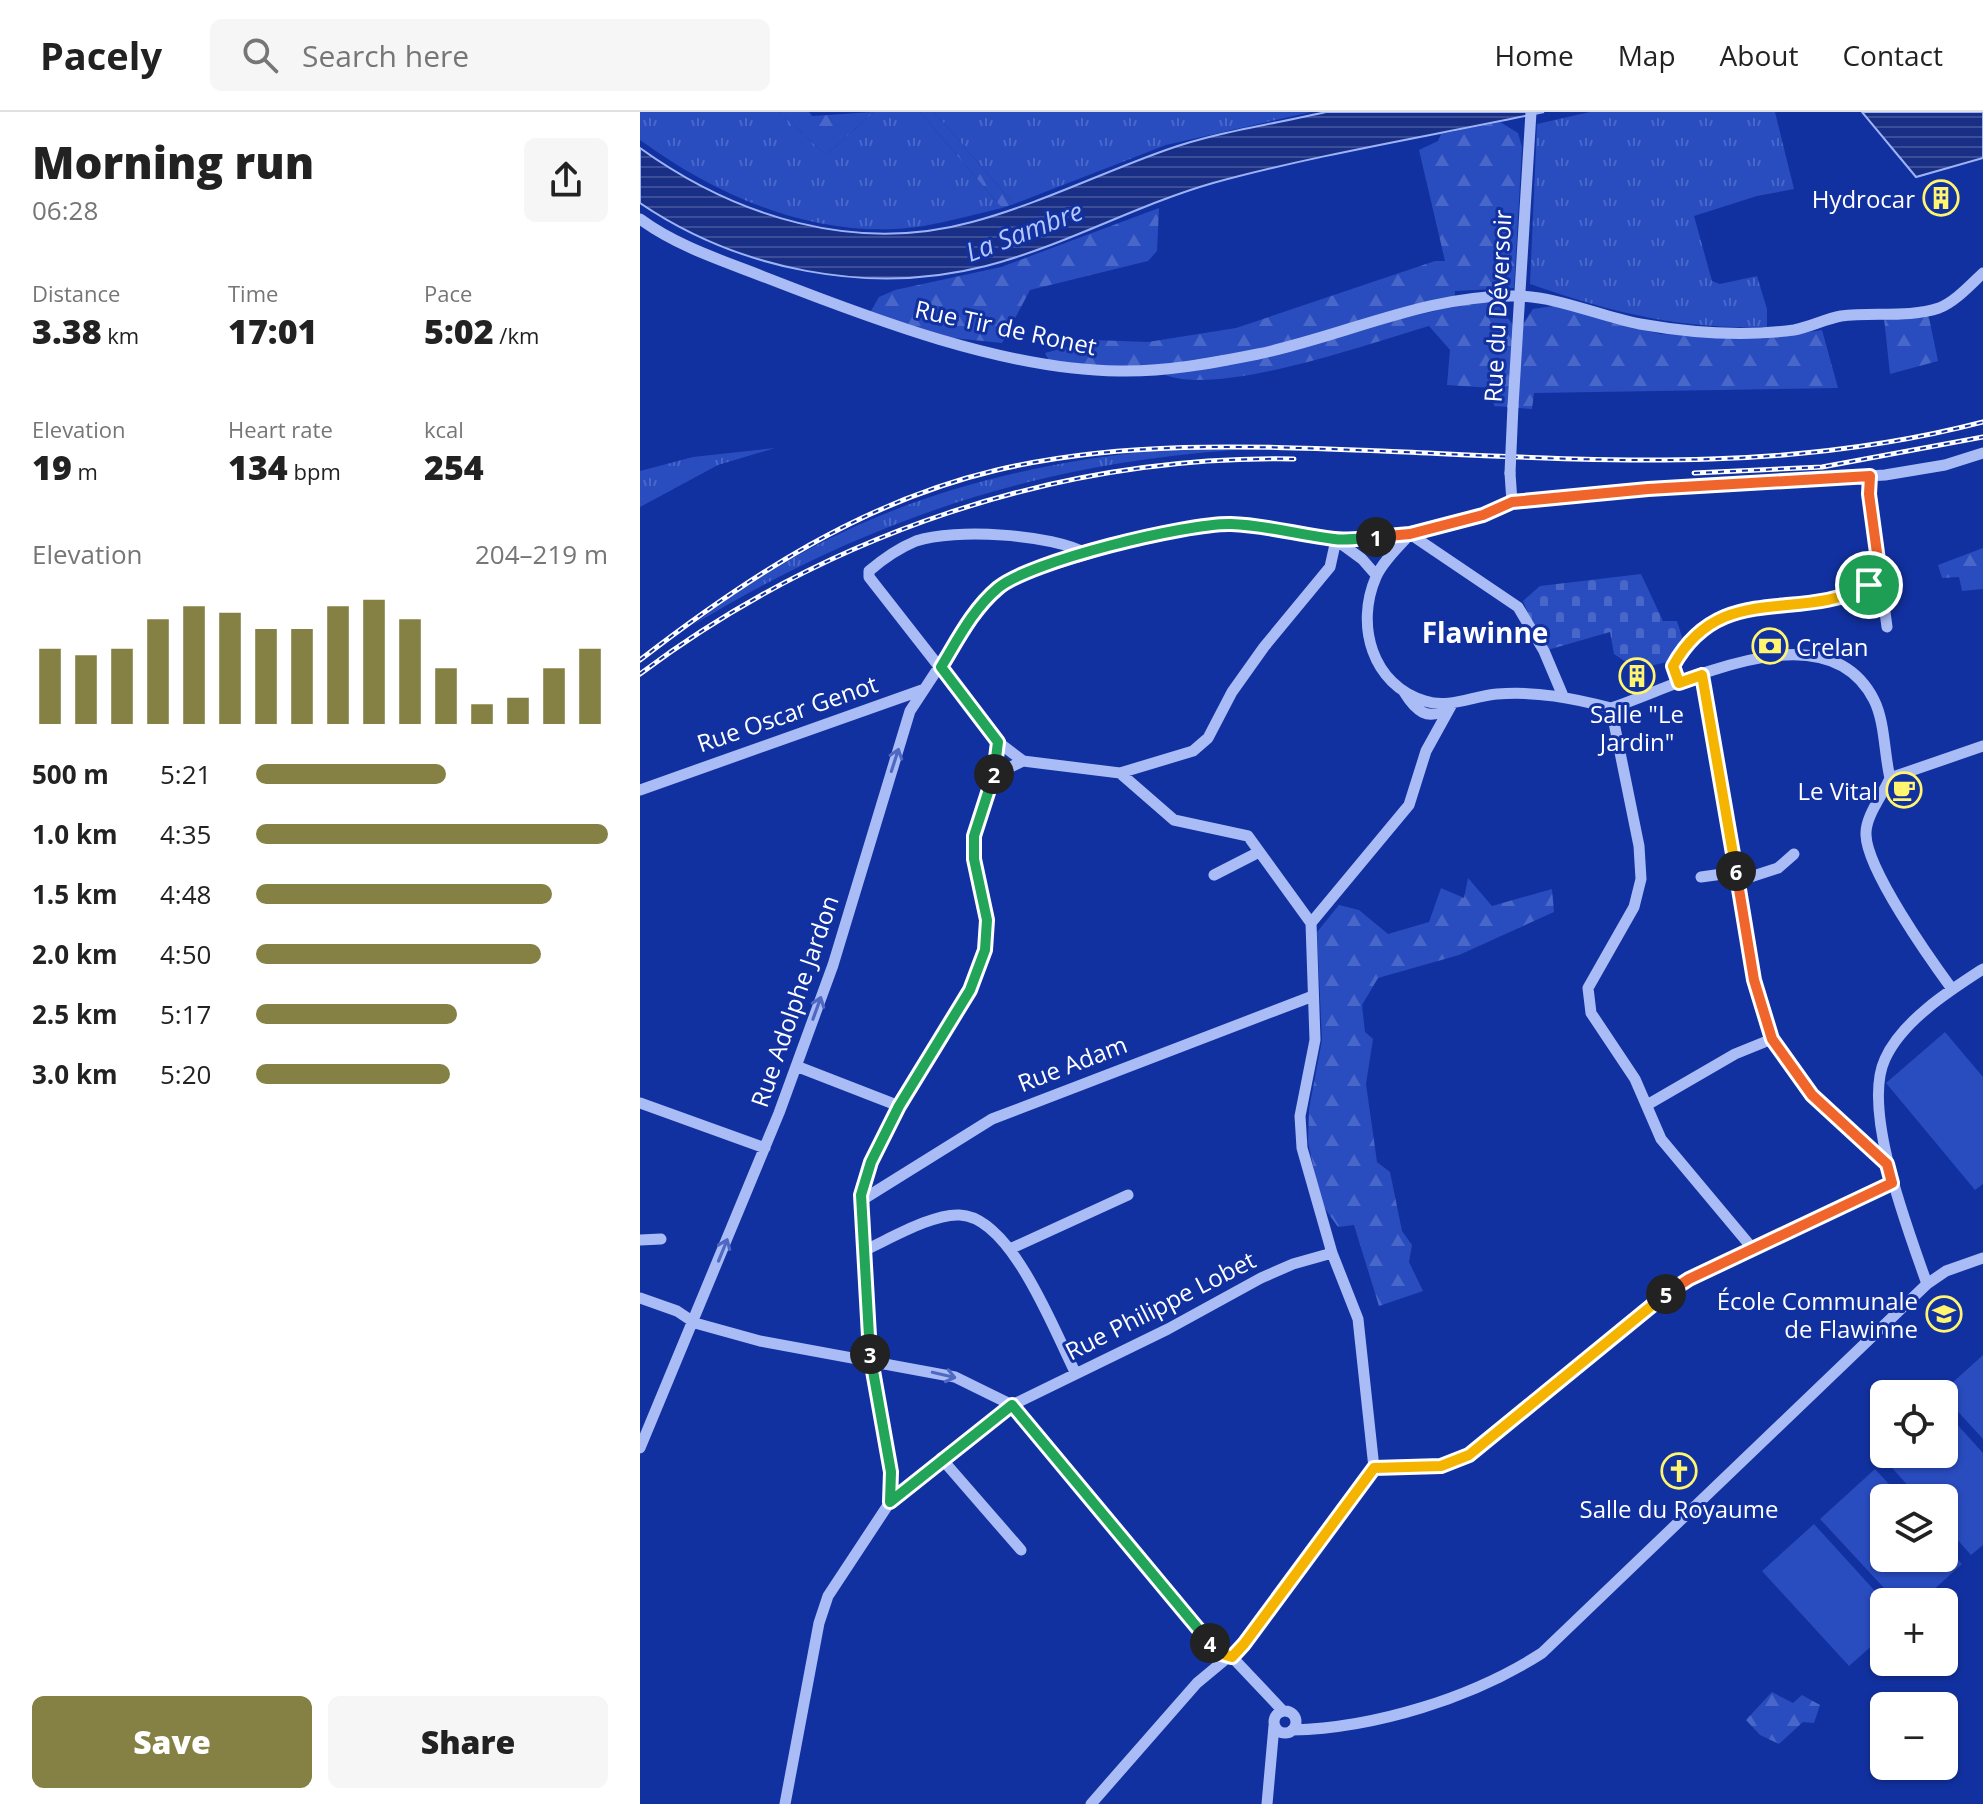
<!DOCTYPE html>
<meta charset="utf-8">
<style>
:root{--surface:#fff;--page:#f6f6f6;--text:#222;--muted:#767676;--line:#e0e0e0;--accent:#858144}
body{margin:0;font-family:"Open Sans",sans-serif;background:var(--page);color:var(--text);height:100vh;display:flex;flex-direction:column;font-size:30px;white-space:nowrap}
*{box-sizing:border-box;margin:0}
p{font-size:26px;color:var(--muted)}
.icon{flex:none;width:44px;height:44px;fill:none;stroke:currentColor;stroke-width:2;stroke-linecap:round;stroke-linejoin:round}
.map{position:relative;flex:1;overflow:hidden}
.drawer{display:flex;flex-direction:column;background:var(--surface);width:640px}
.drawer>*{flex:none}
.controls{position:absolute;left:1230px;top:1268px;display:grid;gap:16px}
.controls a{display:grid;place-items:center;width:88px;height:88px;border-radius:12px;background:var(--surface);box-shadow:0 2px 6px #0004;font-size:40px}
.pin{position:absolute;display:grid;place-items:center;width:68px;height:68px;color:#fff;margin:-34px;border:4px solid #fff;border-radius:50%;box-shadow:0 2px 8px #0007}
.km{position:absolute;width:40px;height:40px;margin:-20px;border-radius:50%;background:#222;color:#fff;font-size:22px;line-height:40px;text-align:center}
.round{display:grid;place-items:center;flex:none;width:84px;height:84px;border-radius:12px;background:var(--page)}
.overview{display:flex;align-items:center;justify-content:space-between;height:136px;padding:0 32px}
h1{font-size:44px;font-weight:800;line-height:60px}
.metrics{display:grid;grid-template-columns:repeat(3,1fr);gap:12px;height:136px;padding:8px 32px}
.metrics div{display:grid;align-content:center}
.metrics b{font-size:34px;font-weight:800}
.metrics small{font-size:22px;font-weight:400}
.metrics p{font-size:22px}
.chart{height:224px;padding:16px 32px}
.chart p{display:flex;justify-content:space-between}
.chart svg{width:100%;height:144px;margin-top:8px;stroke:var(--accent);stroke-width:6}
.button{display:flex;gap:16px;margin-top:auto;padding:16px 32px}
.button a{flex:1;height:92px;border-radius:12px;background:var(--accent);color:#fff;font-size:32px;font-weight:800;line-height:92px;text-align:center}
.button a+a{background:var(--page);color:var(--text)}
ul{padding:0 32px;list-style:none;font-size:26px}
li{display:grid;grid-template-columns:128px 96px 1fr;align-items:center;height:60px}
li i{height:20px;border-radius:10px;background:var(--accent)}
header{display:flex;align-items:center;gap:48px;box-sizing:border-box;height:112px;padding:0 40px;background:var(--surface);border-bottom:2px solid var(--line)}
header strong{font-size:38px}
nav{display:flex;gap:44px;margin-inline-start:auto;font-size:28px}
.search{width:560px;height:72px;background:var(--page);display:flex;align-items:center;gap:20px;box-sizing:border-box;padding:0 28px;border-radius:12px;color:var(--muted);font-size:30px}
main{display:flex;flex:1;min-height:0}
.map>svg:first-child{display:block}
</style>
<header>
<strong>Pacely</strong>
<div class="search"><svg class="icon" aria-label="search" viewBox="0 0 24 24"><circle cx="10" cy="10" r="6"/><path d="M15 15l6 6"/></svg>Search here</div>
<nav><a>Home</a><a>Map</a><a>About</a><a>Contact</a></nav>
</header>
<main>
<section class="drawer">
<div class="overview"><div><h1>Morning run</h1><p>06:28</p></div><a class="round"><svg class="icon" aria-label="share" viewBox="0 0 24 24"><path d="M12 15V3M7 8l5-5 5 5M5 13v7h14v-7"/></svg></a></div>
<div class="metrics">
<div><p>Distance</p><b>3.38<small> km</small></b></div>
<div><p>Time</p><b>17:01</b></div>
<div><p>Pace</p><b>5:02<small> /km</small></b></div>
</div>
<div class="metrics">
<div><p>Elevation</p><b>19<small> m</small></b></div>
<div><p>Heart rate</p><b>134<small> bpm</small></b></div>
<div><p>kcal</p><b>254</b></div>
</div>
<div class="chart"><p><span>Elevation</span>204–219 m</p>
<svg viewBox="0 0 160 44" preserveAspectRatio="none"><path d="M5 44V21M15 44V23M25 44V21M35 44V12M45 44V8M55 44V10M65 44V15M75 44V15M85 44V8M95 44V6M105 44V12M115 44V27M125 44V38M135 44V36M145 44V27M155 44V21"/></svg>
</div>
<ul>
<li><b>500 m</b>5:21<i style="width:54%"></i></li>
<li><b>1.0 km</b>4:35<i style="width:100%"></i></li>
<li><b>1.5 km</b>4:48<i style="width:84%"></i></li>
<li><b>2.0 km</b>4:50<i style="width:81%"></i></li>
<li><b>2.5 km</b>5:17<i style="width:57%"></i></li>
<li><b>3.0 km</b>5:20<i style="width:55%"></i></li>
</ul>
<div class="button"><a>Save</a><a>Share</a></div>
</section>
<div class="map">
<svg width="1343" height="1692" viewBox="0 0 1343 1692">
<defs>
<pattern id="grass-tufts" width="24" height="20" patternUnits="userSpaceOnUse" patternTransform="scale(2)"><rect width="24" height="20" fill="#294cbf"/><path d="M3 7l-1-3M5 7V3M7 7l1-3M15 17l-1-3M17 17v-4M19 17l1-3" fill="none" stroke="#4967c9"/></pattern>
<pattern id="forest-firs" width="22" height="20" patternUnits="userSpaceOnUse" patternTransform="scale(2)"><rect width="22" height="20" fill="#294cbf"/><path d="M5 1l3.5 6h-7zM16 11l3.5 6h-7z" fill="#4967c9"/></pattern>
<pattern id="cemetery-stones" width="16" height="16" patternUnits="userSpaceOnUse" patternTransform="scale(2)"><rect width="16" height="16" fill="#294cbf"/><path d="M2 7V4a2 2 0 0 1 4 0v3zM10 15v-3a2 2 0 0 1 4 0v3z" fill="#4967c9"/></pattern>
<pattern id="water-rules" width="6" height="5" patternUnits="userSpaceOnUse" patternTransform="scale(2)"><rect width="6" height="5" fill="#192f86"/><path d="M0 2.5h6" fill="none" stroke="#3c4e98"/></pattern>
</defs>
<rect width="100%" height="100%" fill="#1231a0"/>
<path fill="url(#grass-tufts)" d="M0,0H139L186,43L234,0H280L362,96C336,102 310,109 284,114C182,130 81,87 0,28Z
M294,0H671L526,33L374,92Z
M950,0H1135L1154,77L1117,84L1054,104L1072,169L1080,172L1117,164L1127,197V215C1037,217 974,201 890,172L897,12Z
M135,336L78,353L0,395V359L53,345Z
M517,338H595C394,352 225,409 53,513C194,403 341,357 517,338Z"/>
<path fill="url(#forest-firs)" d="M139,0H169L172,4L234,0L186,43Z
M280,0H294L374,92L362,96Z
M860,10L878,21L882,35L874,176L815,179L814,190L622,241L516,257L411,251L405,241L453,228L508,230L596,216L795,149H805L779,38L798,29L801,22Z
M519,96L517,139L508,149L390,178L362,231L294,224L228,204L239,185L255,178L361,155Z
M838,189L859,194L873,213L869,295L854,294L853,276L807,273L810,238L789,214C730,231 577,286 523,262Z
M913,194L1020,222L1122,227L1182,218L1198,276L894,281L892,297L878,296L882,213L893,197Z
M1288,201L1298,249L1250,262L1244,206Z
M1343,436V477L1322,479L1319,465L1302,466L1298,453Z
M828,766L852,794L912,777L914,800L819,843L738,866L722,893L725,920L733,927L726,972L737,1050L750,1060L762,1119L772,1133L769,1150L783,1179L739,1194L714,1113L698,1115L681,1091L668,1030L669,997L682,928L677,820L699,793L719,798L748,822L789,810L801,776L824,786Z
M1132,1580L1153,1591L1162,1583L1180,1593L1174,1611L1163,1610L1139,1632L1120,1623L1106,1608Z"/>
<path fill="url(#cemetery-stones)" d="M1001,462L1023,509H1037L1043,528L1032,549L996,557L974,542L970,520L904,539L883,489L900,474Z"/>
<path fill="#294cbf" d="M1305,920L1343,965V1072L1335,1078L1246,971Z
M1343,1243V1327L1301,1281Z
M1304,1298L1343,1341V1433L1331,1443L1304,1413V1386H1279L1245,1348L1251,1342H1304Z
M1235,1357L1262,1386H1244V1446H1304V1432L1322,1452L1280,1490H1257L1180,1407Z
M1174,1412L1245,1490L1244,1523L1209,1554L1122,1459Z"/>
<path fill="url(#water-rules)" stroke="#9db3f7" stroke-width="2" d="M686,0H904C796,23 679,42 573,71C496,93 424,134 346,154C229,184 99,158 0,91V36C96,105 215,142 332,110C399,92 461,61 526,38C577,20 633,12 686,0Z
M1222,0H1343V46L1276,65Z"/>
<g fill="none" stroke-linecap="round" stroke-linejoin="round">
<path stroke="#aabcf5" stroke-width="11" d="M0,107C38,135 84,149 127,166C232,207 365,258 479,259C525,260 573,251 618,242C704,224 788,182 877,184C919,185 959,204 1000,212C1051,221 1103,225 1154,218C1170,215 1185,207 1201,204C1232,200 1270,206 1299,196C1316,189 1330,173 1343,161
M873,294L891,0
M870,361L872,390
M770,422C759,435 743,449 736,465C715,513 732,573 785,589C809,597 833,584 857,582C897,579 932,586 971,596
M770,422L878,495L904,539L923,584
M696,428L722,447L736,463
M1240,463L1247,515
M1062,563L1114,868L1132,927L1172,983L1247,1052
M1039,571L1033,554C1088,457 1191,520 1240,463L1229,382L1230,364
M764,580C775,598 788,611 808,595
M971,596L999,734L1001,767L994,795L948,876L951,901L995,967L1021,1027L1113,1137
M971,596C1041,573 1186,493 1234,588C1245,610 1244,641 1250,666
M383,649L358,630L229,465V459C243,447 259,436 276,429C314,416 413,422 447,442
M480,661L534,708L608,724L671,811
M354,663L383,649L480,661L553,639L568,626L592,580L624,535L690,455L696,428
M1250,666C1243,683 1225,704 1226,723C1227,758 1290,847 1312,877
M1250,666L1343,634
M0,678L282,578
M574,763L619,740
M1061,765L1097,760
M1098,769L1138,756L1154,742
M671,811L675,928L660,1004L662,1036L692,1141L718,1207L734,1356
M671,811L769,693L786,639L812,592
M156,954L259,994
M0,991L125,1036
M1007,993L1095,942L1132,927
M222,1088L352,1007L673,884
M0,1128L21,1127
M370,1137L488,1083
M223,1139C248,1128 293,1101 320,1103C371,1105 414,1218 435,1260
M1287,1172C1269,1120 1221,998 1245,947C1262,909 1309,879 1343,857
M0,1186L37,1199L55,1211L120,1229L315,1265L372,1293L579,1541L592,1545L643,1599
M0,1336L139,1001L193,853L270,599L339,494L360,474L379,463L474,434L563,413L615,414L696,428L770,422L843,403L872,390L1008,377L1245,363L1305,353L1343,341
M301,1346L381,1438
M734,1356L801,1354L829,1343L1012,1192L1049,1167L1252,1071
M250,1390L372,1293L528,1217L621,1166L653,1152L692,1141
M634 1610a11 11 0 1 1 22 0a11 11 0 1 1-22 0Z
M652,1618C735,1616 832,1586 902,1541L1287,1172L1306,1159L1343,1146
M145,1692L179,1511L188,1484L250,1390L251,1360L231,1248L221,1083L231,1050L259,994L302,928L330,878L345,838L347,808L334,747V724L354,663L358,630
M451,1692L557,1571L604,1532L734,1356
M627,1692L634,1614"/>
<defs>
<path id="rail" d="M1054,361L1182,355L1343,325
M0,548C109,464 222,390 357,358C485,328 612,334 742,339C949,348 1140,363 1343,310
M0,562C187,422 420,343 654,347"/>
</defs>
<use href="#rail" stroke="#fff" stroke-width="5"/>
<use href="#rail" stroke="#1231a0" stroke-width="2" stroke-dasharray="6" stroke-linecap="butt"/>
<path stroke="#aabcf5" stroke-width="11" d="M870,361L873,294"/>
</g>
<defs><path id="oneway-shaft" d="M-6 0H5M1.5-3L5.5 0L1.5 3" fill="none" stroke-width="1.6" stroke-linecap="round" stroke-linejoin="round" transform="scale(2)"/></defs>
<g stroke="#4f69c2">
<use href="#oneway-shaft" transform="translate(255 648) rotate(-72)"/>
<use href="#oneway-shaft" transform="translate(177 896) rotate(-70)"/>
<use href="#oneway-shaft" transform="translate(83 1138) rotate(-68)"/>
<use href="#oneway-shaft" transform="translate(304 1263) rotate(13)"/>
</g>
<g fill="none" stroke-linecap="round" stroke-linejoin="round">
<defs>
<path id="split-1" d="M736,425L770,422L843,403L872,390L1008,377L1230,364L1229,382L1240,463L1229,473"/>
<path id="split-2" d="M354,662L358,630L301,555C318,527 333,497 358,476C390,449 547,411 591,412C626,413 659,423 694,427C707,429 723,426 736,425"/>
<path id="split-3" d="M230,1242L221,1083L231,1050L259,994L330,878L345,838L347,808L334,747V724L354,662"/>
<path id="split-4" d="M230,1242L251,1360L250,1390L372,1293L570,1531"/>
<path id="split-5" d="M570,1531L579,1541L592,1545L604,1532L734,1356L801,1354L829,1343L1026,1182"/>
<path id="split-6" d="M1026,1182L1049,1167L1252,1071L1247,1052L1172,983L1132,927L1114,868L1096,759"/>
<path id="split-7" d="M1096,759L1062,563L1039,571L1033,554C1081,467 1160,512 1229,473"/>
</defs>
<use href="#split-1" stroke="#fff" stroke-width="16"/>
<use href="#split-2" stroke="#fff" stroke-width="16"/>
<use href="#split-3" stroke="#fff" stroke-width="16"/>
<use href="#split-4" stroke="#fff" stroke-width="16"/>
<use href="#split-5" stroke="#fff" stroke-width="16"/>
<use href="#split-6" stroke="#fff" stroke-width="16"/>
<use href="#split-7" stroke="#fff" stroke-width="16"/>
<use href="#split-1" stroke="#f0652b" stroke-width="10"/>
<use href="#split-2" stroke="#22a559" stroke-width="10"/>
<use href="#split-3" stroke="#22a559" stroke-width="10"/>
<use href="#split-4" stroke="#22a559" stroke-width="10"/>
<use href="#split-5" stroke="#f5b400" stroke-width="10"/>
<use href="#split-6" stroke="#f0652b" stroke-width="10"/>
<use href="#split-7" stroke="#f5b400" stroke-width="10"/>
</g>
<defs>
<symbol id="building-ring" viewBox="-11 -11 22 22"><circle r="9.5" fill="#1231a0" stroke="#fff56e" stroke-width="1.5"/><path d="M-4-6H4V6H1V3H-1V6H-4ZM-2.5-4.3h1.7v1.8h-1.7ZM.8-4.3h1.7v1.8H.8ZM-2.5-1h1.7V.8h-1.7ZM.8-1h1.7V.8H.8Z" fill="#fff56e"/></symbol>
<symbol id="bank-ring" viewBox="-11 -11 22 22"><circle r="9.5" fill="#1231a0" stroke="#fff56e" stroke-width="1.5"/><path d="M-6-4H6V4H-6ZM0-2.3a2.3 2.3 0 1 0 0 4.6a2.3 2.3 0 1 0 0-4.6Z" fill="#fff56e"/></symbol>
<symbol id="cafe-ring" viewBox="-11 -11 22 22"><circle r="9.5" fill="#1231a0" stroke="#fff56e" stroke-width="1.5"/><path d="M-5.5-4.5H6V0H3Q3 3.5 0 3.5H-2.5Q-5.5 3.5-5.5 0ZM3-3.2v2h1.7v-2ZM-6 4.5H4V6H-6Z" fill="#fff56e"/></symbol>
<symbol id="school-ring" viewBox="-11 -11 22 22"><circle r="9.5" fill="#1231a0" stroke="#fff56e" stroke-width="1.5"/><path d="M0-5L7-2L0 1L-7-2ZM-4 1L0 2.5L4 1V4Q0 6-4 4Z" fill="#fff56e"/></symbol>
<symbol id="church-ring" viewBox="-11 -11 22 22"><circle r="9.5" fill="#1231a0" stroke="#fff56e" stroke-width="1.5"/><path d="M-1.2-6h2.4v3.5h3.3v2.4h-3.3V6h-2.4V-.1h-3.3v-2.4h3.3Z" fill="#fff56e"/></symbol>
</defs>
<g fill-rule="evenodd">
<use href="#building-ring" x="1281" y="66" width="40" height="40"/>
<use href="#bank-ring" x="1110" y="514" width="40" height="40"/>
<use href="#building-ring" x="977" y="544" width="40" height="40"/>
<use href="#cafe-ring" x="1244" y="658" width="40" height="40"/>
<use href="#school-ring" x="1284" y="1182" width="40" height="40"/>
<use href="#church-ring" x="1019" y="1339" width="40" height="40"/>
</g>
<g text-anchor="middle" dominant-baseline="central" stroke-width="6" stroke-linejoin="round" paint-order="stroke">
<g font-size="24" fill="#fff" stroke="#1231a0" text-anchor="end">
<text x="1275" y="86">Hydrocar</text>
<text x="1156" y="534" text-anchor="start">Crelan</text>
<text x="997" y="601" text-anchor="middle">Salle "Le<tspan x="997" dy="28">Jardin"</tspan></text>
<text x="1238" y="678">Le Vital</text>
<text x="1278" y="1188">École Communale<tspan x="1278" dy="28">de Flawinne</tspan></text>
<text x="1039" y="1396" text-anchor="middle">Salle du Royaume</text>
</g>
<g font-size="24" fill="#fff" stroke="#1231a0">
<text transform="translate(857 194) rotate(-87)">Rue du Déversoir</text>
<text transform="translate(366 215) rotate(12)">Rue Tir de Ronet</text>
<text transform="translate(147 601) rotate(-19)">Rue Oscar Genot</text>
<text transform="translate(154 889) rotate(-71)">Rue Adolphe Jardon</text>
<text transform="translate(432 951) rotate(-21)">Rue Adam</text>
<text transform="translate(520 1193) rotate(-27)">Rue Philippe Lobet</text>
</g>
<g font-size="26" font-style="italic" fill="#b7c7fb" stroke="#1231a0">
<text transform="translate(384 119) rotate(-21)">La Sambre</text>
</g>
<g font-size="28" font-weight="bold" fill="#fff" stroke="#1231a0">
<text x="845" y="520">Flawinne</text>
</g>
</g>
</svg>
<div class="controls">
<a><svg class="icon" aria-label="locate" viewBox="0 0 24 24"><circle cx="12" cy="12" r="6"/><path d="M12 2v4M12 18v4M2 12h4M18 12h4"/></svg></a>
<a><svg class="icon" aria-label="layers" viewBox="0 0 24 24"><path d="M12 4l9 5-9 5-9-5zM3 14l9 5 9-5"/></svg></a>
<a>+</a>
<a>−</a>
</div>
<div class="pin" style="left:1229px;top:473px;background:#1e9e55"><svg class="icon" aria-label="arrive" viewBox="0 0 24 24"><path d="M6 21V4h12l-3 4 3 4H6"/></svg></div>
<b class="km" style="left:736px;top:425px">1</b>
<b class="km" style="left:354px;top:662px">2</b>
<b class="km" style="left:230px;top:1242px">3</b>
<b class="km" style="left:570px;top:1531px">4</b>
<b class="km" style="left:1026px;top:1182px">5</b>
<b class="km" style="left:1096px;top:759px">6</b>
</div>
</main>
